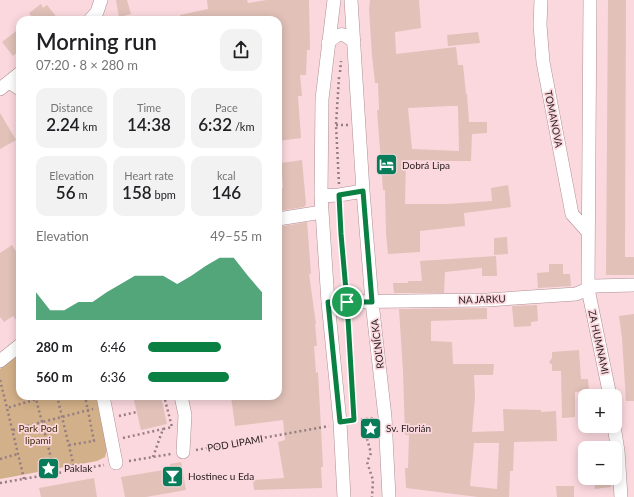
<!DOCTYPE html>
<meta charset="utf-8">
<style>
:root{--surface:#fff;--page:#f2f2f2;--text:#202124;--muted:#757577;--accent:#0b8043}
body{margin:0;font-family:Lato,sans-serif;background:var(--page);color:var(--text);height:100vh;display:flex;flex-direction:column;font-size:15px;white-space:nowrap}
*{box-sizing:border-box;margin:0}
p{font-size:13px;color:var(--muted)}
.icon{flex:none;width:22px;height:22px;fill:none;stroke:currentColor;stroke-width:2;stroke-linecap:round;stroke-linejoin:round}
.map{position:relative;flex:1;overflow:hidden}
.sheet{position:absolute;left:16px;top:16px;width:266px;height:384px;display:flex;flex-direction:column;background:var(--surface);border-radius:12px;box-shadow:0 2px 10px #0003}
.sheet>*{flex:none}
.tools{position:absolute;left:578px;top:389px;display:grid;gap:8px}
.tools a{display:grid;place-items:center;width:44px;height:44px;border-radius:8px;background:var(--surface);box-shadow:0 2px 10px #0003;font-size:20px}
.pin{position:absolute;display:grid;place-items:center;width:34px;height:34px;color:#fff;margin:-17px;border:2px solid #fff;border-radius:50%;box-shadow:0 1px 4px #0007}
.round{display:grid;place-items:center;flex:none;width:42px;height:42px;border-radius:12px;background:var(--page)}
.head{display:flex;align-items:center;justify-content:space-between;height:68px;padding:0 20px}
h1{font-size:22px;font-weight:600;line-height:30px}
.figures{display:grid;grid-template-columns:repeat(3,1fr);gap:6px;height:68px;padding:4px 20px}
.figures div{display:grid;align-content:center;border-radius:10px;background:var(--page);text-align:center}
.figures b{font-size:17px;font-weight:600}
.figures small{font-size:11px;font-weight:400}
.figures p{font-size:11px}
.chart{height:112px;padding:8px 20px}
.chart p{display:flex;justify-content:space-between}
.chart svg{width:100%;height:72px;margin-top:4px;fill:var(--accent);opacity:.7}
ul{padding:0 20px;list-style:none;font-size:13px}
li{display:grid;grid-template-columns:64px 48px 1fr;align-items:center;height:30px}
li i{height:10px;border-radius:5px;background:var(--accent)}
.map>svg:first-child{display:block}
</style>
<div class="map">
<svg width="634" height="497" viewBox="0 0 634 497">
<rect width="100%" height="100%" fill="#fad8de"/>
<path fill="#d2b089" d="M20,353V396H97L108,446L105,457L97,461L0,479V369Z"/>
<path fill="#e1c1b8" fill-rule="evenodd" d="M116,0H127L131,14L119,17Z
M207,0H247L248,3L267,0H309L310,50H307L306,75H300L302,96H298L301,138L278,141V20H226V17L212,20H181L180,15L208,9Z
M370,0H419L421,28L395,32L396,54L456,47L458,65H463L466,94H467L469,122H487V133L472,134L471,161H447L406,160L405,204H447L492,201L491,188L508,185L511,207L464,213L465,226L420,231V252L388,254L386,233L385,190H383L377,110H379L378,83H375L372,55L369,10ZM450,106H458L459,151L412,149L408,108Z
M608,0H626L625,257H634V275H606Z
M41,4L43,8L47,5L59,20H34L29,13Z
M20,28V50L13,56L2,42Z
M478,32L480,43L448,46L447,35Z
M0,113L16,140L0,149Z
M302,160L306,204L304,207L278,211V195H282L281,188H283L281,163Z
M307,222L311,274H309L316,324H315L317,346H314L316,373L318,372L323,467H321L322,488L254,490L253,480L284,478L278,442L285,440L283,420L235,426L231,396H278V227Z
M507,237L508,254L494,255V238Z
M12,245L20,258V325L13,316L4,322L0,317V253Z
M496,256L497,276H482V268L445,272L444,293H394L393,283H408V281H422L420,261Z
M549,264H563V274H570L571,286L538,288L537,273L549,272Z
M537,305L538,321L531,322V326L514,327L512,306Z
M487,308V319L431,321V341L452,342L453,364H494L493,375H474L475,397L472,432L504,431L503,409L541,410V412L556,411L557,441L514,442L513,471H510L509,497H478L406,488L405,468H408L409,435H405L403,371L399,309ZM474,443H499L497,489L470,486Z
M634,314V401H626L622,338L619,316Z
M579,350L581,379H588L589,391L575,392V417L562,418L561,371H552V365L549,362L552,358V352Z
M133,396H161L167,424L141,430Z
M181,462L186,490L146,497H125L121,477L170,469V464Z
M94,478L97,497H41L39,488Z
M594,478H611V487L595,489Z
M556,486H574V497H557Z"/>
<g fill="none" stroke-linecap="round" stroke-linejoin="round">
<defs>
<path id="minor" d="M334,0L322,99L321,196L328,302L340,422L344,497
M351,0L363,191L372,302L385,417L389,497
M541,0L540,25L543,62L572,214L588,232
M590,0L588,289L610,396
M90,20L97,12L101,0
M328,43C339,32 342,32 354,42
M9,82L20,89
M0,89L20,73
M321,196L339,195L363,191
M278,219L322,212
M328,302L487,300L576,294L595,286L634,285
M0,361L20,345
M103,396L116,463
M181,396L185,415L183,452
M614,426L618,451L621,497"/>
</defs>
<use href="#minor" stroke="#ae8f94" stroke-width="14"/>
<path stroke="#957d81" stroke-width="2.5" stroke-dasharray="2 3" stroke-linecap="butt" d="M340,72L341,61
M336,125H348
M339,184L336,125L339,77
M340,207L341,234L346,290
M348,315L353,413
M0,380L7,408
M57,396L75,471
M119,416L137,412
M364,419L366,435L371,453L367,462L373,480L372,497
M351,421L374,418
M13,430L42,422L36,399
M123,438L163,429
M69,445L94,441L85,396
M196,450L329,426
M153,457L163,429L172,427L164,396
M0,459L18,454
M129,461L171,454
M55,474L42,422L93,409
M24,479L7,408L47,396
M0,483L104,465"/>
<use href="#minor" stroke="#fff" stroke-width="13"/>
</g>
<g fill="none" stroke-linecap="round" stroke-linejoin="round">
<defs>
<path id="route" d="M347,302L341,234L339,195L363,191L372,302H347L354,420L340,422L328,302H347"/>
</defs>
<use href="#route" stroke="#fff" stroke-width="8"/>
<use href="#route" stroke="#0b8043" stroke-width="5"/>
</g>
<defs>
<symbol id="hotel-square" viewBox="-11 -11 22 22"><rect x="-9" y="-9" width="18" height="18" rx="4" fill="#067c59" stroke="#fad8de"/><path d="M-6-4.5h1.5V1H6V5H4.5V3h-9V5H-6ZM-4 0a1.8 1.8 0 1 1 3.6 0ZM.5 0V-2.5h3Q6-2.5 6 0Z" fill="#fff"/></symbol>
<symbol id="sight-square" viewBox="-11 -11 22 22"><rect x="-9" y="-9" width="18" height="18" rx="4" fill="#067c59" stroke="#fad8de"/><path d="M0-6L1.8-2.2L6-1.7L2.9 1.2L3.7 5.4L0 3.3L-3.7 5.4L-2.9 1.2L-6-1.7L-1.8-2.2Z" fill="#fff"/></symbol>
<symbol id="bar-square" viewBox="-11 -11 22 22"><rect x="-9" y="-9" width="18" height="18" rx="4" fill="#067c59" stroke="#fad8de"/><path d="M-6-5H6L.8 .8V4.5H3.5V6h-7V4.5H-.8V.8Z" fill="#fff"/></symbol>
</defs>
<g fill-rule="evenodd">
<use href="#hotel-square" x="374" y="152" width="25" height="25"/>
<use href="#sight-square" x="358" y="416" width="25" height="25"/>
<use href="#sight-square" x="36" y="456" width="25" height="25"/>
<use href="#bar-square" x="160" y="464" width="25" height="25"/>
</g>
<g text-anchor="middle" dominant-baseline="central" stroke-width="3.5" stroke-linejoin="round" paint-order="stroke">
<g font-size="10" fill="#2c2022" stroke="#fad8de">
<text transform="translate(554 119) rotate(79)">TOMANOVA</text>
<text transform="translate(482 299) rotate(-2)">NA JARKU</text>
<text transform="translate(599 342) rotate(78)">ZA HUMNAMI</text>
<text transform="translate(377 344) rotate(-97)">ROĽNÍCKA</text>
<text transform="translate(235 443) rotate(-10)">POD LIPAMI</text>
</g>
<g font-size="10" fill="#2c2022" stroke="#fad8de" text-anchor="start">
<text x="402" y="165">Dobrá Lipa</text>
<text x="386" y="428">Sv. Florián</text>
<text x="64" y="468">Paklak</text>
<text x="188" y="476">Hostinec u Eda</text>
</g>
<g font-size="10" fill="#462d0c" stroke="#fad8de">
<text x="38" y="428">Park Pod<tspan x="38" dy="12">lipami</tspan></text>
</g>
</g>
</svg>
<div class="tools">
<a>+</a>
<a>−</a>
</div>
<div class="pin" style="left:347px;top:302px;background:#1e9e55"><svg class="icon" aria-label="arrive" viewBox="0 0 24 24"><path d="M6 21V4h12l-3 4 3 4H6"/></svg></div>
<section class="sheet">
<div class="head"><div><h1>Morning run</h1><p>07:20 · 8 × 280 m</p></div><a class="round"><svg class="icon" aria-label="share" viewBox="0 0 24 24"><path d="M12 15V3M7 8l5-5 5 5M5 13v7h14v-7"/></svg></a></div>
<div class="figures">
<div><p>Distance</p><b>2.24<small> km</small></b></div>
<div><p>Time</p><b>14:38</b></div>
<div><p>Pace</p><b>6:32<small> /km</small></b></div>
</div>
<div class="figures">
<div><p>Elevation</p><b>56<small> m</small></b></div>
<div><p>Heart rate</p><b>158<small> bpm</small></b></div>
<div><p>kcal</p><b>146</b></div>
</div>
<div class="chart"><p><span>Elevation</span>49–55 m</p>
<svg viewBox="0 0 160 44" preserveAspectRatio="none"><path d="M0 44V27L10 38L20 38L30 33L40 33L50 27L60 22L70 17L80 17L90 17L100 22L110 17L120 11L130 6L140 6L150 17L160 27V44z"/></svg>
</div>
<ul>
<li><b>280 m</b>6:46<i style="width:64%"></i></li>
<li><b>560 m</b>6:36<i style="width:71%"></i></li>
</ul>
</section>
</div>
